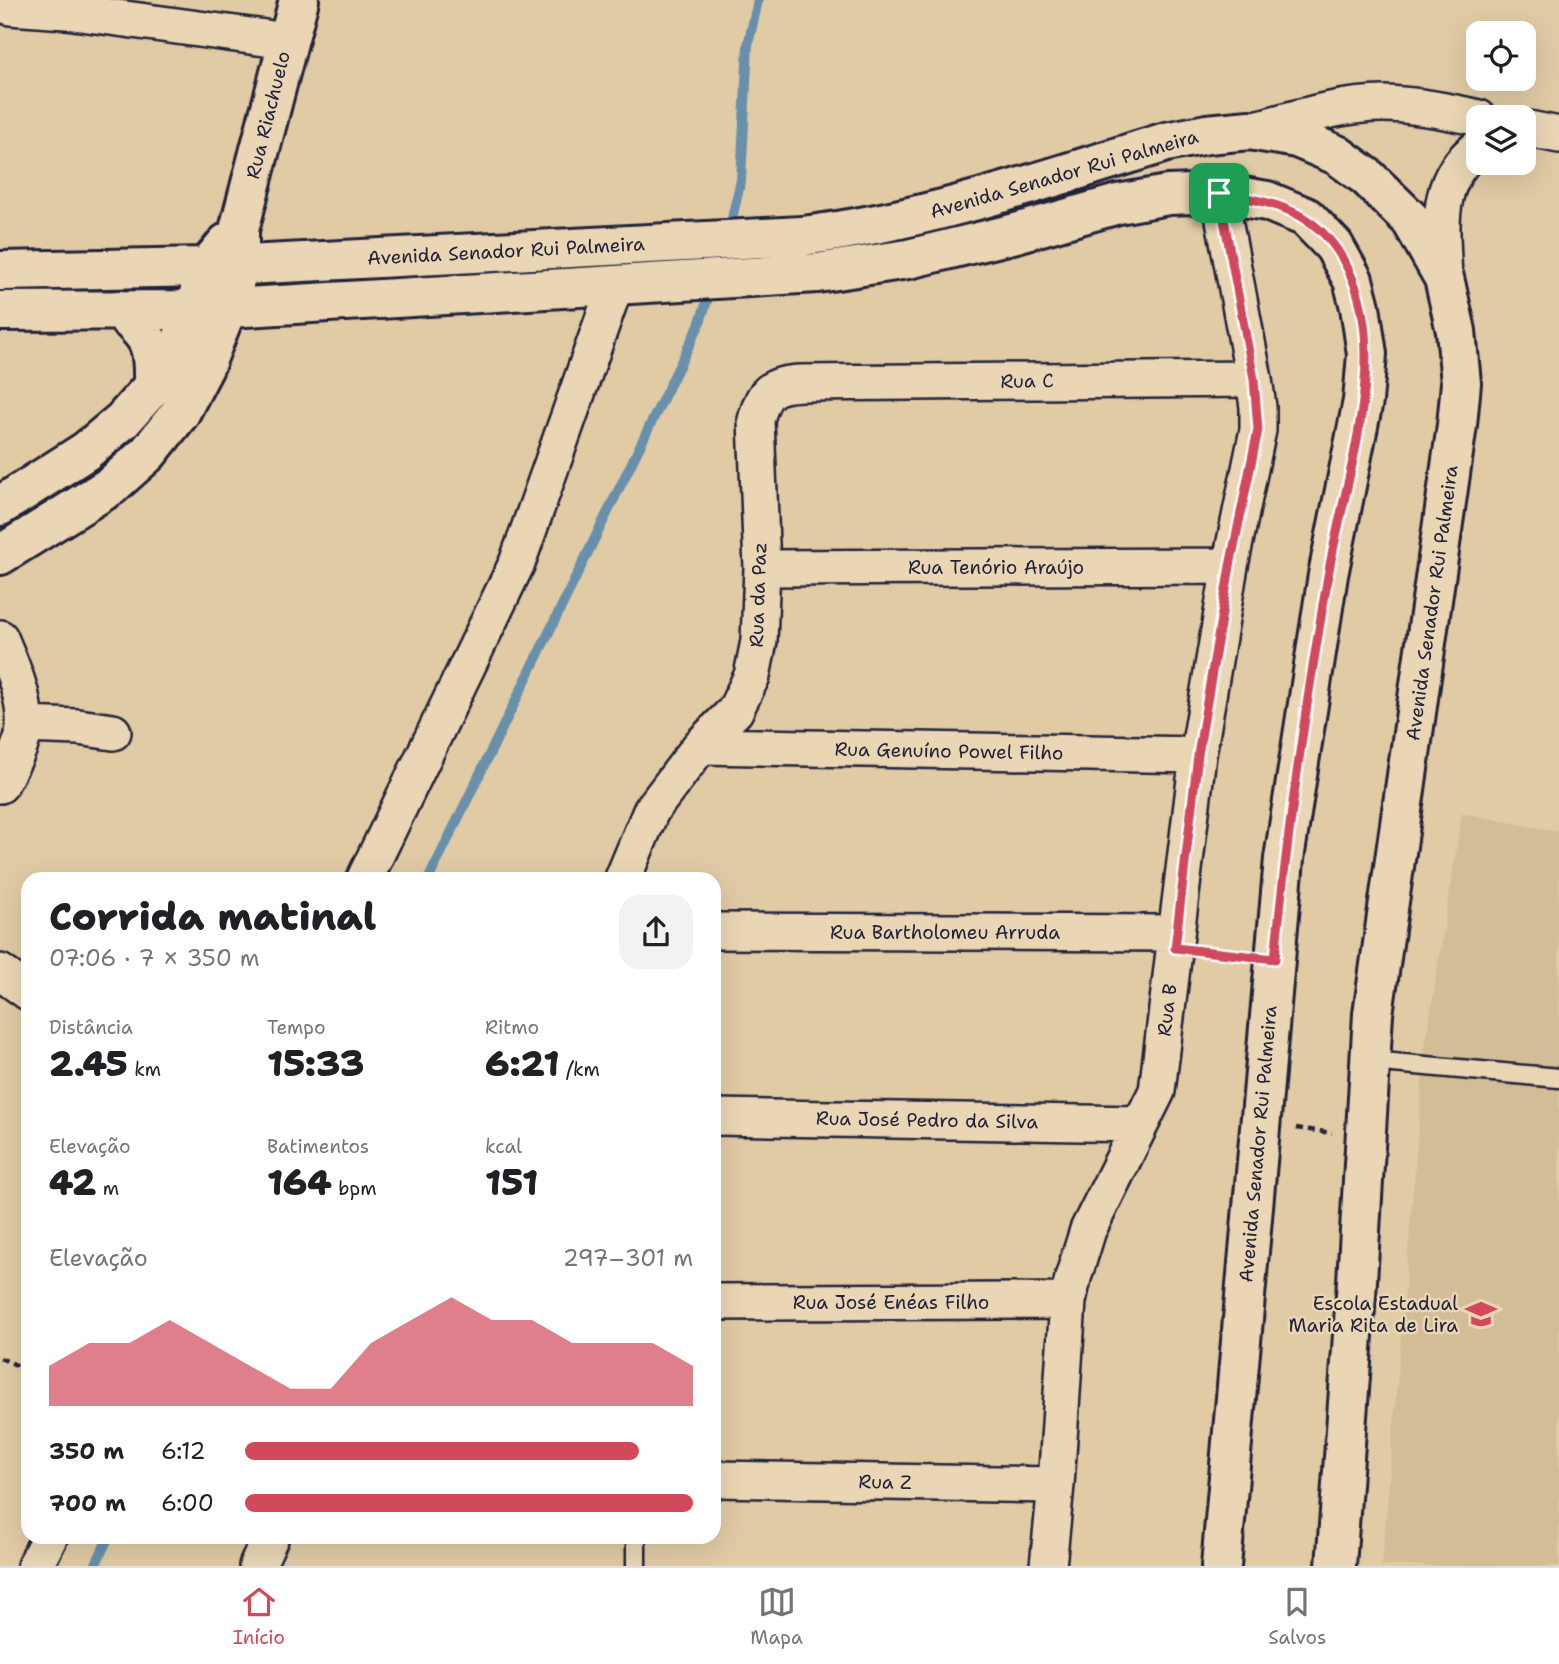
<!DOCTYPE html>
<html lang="pt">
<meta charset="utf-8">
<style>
:root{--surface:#fff;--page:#f2f2f2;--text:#202124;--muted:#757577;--line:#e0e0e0;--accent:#d1495b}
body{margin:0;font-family:"Shantell Sans",sans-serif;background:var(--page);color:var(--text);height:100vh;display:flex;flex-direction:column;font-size:26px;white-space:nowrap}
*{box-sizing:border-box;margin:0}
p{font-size:23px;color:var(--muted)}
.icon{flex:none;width:38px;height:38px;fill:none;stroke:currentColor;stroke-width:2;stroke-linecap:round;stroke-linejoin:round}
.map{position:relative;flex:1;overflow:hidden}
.drawer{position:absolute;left:21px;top:872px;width:700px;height:672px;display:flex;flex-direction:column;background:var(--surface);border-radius:21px;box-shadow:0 7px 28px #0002}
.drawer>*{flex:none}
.buttons{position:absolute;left:1466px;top:21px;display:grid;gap:14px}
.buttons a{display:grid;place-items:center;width:70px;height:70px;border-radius:14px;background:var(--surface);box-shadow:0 7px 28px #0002;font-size:35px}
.pin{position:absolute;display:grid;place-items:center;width:60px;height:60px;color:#fff;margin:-30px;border-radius:14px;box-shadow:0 4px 10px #0006}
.round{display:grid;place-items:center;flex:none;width:74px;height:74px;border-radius:21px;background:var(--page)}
.headline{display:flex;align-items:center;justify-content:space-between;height:119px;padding:0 28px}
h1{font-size:38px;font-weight:800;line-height:52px}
.metrics{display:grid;grid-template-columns:repeat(3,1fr);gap:10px;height:119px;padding:7px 28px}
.metrics div{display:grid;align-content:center}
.metrics b{font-size:35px;font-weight:800}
.metrics small{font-size:19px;font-weight:400}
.metrics p{font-size:19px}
.chart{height:196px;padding:14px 28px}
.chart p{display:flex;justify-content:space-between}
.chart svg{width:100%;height:126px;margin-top:7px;fill:var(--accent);opacity:.7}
ul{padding:0 28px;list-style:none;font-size:23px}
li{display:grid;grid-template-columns:112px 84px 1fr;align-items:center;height:52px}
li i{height:18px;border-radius:9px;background:var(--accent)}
.tabs{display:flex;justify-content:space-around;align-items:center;height:98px;border-top:2px solid var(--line);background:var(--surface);font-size:19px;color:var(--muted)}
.tabs a{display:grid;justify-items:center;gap:4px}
.tabs .active{color:var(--accent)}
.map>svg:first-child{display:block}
</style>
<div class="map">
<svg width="1559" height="1566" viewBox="0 0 1559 1566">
<rect width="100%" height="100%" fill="#e1cba5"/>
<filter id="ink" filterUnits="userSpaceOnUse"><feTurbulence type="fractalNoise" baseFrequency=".0143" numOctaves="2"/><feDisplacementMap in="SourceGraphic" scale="14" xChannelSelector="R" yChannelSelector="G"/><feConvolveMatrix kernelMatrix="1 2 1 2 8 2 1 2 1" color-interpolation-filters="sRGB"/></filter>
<g filter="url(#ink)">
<path fill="#d2bd96" d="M1462,813L1559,832V1566H1382L1425,1047Z"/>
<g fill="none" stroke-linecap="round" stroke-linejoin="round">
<path stroke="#6790ac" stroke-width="10" d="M729,231L741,180L748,45L758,0
M429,878L699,325L711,289
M95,1566L109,1536"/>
<defs>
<path id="lane" d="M1371,1061L1559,1078
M636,1536V1566"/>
<path id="street" d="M1,0L10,7L66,11L287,41
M1524,128L1559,135
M1252,130C1294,119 1339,104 1383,104C1414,104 1448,111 1479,118
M1444,278C1442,229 1433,179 1479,147
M762,568L1230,566
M0,638C13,669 33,712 20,745C15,759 7,772 0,785
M24,725L78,727L113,732
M700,746L1198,755
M365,878L517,563L615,286
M623,878L651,811L700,746L735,711L752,676L759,641L762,568L756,420C764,391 770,385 800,383L1254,379
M714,931L1176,933
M0,972L28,992
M714,1117L1140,1124
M714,1302L1068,1301
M714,1479L1056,1485
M35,1566L50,1536
M257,1566L271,1536
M1048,1566L1056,1485L1068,1301L1073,1278L1088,1230L1157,1091L1198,755L1230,566L1258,430V407L1254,379L1219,193"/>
<path id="secondary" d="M0,506L86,451L123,420L153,386L177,351L194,310L207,267L227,243
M0,555L111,486L148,453L180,413L204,367L227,308L239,266V230L299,0"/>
<path id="primary" d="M0,271L207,267L802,236C927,221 1047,179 1166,142L1207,134L1250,130L1297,138L1337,155L1367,177L1411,220L1444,278L1456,331L1461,383L1457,425L1373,1014L1357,1281L1336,1566
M119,310C151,338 154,344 153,386
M0,311L194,310L817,273L908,259L1016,233L1118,204L1168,195L1219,193L1267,201L1306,217L1334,246L1353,280L1360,307L1367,354L1363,401L1328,575L1284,859L1221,1566"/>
</defs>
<use href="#lane" stroke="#22223b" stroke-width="23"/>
<use href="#street" stroke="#22223b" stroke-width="40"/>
<use href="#secondary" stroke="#22223b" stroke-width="44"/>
<use href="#primary" stroke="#22223b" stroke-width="44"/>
<path stroke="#22223b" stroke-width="4.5" stroke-dasharray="7 5" stroke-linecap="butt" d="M1207,952L1240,955
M1296,1128L1332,1133
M0,1358L28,1370"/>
<use href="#lane" stroke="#ead6b4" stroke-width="18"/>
<use href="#street" stroke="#ead6b4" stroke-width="35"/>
<use href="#secondary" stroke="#ead6b4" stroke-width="38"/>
<use href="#primary" stroke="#ead6b4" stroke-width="38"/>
</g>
</g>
<g fill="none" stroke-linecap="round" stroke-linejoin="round" filter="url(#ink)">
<defs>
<path id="route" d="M1219,193C1284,204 1326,214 1353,280C1388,367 1343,487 1328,576C1306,703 1287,831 1275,959L1175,948L1198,755L1230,566L1258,430L1254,379Z"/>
</defs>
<use href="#route" stroke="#fff" stroke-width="14"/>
<use href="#route" stroke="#d1495b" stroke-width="9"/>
</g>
<defs>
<symbol id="school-bare" viewBox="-9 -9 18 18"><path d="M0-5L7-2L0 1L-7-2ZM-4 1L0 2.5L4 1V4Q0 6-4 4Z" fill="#d1495b" stroke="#ead6b4" stroke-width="2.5" paint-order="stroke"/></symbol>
</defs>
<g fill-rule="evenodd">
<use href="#school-bare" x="1459" y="1292" width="44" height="44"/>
</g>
<g text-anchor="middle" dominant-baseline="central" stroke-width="5" stroke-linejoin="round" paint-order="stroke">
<g font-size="19" fill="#22223b" stroke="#ead6b4">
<text transform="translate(268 115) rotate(-76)">Rua Riachuelo</text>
<text transform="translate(1064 174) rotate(-16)">Avenida Senador Rui Palmeira</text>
<text transform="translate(506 251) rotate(-3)">Avenida Senador Rui Palmeira</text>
<text transform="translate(1027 381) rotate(-1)">Rua C</text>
<text x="996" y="567">Rua Tenório Araújo</text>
<text transform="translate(758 595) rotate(-88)">Rua da Paz</text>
<text transform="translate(1432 603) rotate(-82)">Avenida Senador Rui Palmeira</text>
<text transform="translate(949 751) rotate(1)">Rua Genuíno Powel Filho</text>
<text x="945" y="932">Rua Bartholomeu Arruda</text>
<text transform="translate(1167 1010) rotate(-83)">Rua B</text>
<text transform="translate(927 1120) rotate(1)">Rua José Pedro da Silva</text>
<text transform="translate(1258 1144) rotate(-85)">Avenida Senador Rui Palmeira</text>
<text x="891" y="1302">Rua José Enéas Filho</text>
<text transform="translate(885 1482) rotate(1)">Rua Z</text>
</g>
<g font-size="19" fill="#22223b" stroke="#ead6b4" text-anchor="end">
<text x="1458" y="1303">Escola Estadual<tspan x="1458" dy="22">Maria Rita de Lira</tspan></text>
</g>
</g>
</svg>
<div class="buttons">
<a><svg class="icon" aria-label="locate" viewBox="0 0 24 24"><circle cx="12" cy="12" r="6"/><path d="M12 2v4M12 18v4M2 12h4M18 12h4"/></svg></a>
<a><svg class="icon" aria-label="layers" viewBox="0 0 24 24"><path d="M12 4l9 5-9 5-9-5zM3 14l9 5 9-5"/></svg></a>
</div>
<div class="pin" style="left:1219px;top:193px;background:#1e9e55"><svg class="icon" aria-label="arrive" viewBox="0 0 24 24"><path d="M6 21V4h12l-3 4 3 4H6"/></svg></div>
<section class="drawer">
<div class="headline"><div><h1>Corrida matinal</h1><p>07:06 · 7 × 350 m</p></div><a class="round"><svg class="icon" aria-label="share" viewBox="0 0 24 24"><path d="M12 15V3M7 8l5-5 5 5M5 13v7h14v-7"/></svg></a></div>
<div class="metrics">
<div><p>Distância</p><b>2.45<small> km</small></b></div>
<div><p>Tempo</p><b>15:33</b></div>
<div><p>Ritmo</p><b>6:21<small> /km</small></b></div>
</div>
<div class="metrics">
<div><p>Elevação</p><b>42<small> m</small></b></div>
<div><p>Batimentos</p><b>164<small> bpm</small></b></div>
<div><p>kcal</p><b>151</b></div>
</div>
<div class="chart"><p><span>Elevação</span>297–301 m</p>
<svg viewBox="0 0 160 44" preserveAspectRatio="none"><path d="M0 44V30L10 22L20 22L30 14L40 22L50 30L60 38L70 38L80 22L90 14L100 6L110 14L120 14L130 22L140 22L150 22L160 30V44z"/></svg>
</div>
<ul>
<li><b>350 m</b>6:12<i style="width:88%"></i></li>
<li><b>700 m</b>6:00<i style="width:100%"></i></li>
</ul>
</section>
</div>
<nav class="tabs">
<a class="active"><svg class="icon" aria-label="home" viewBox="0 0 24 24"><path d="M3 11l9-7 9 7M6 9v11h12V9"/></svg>Início</a>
<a><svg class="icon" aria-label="map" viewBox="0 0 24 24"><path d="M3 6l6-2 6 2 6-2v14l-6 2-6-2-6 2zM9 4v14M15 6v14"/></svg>Mapa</a>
<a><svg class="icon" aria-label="saved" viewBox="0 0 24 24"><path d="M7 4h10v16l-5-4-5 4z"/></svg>Salvos</a>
</nav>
